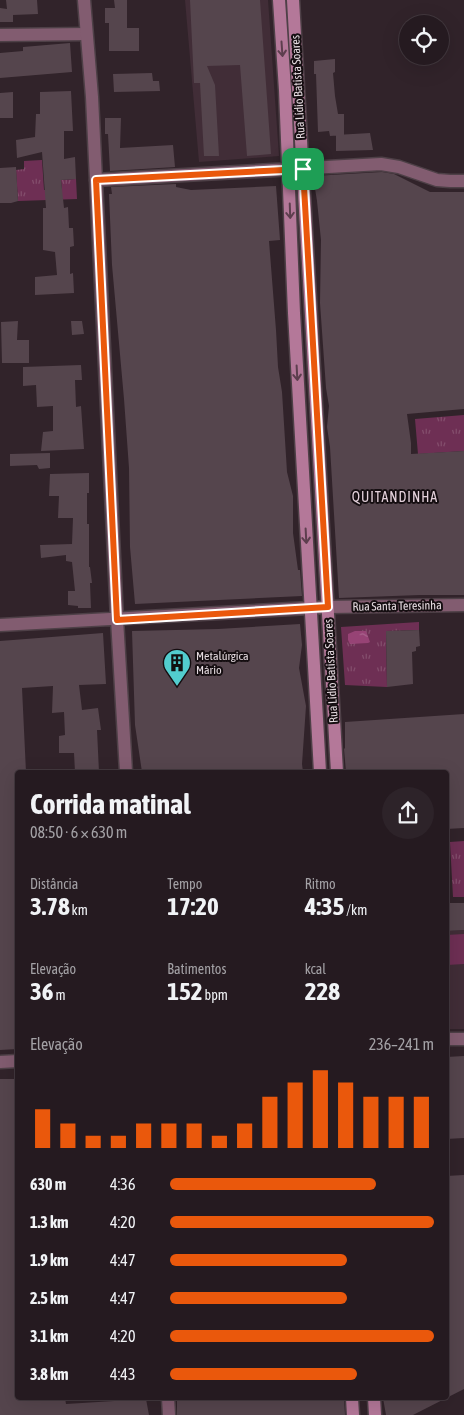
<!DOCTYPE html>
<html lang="pt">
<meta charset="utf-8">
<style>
:root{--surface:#251a20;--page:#2d2329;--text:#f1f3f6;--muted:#a3a1a5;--line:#42383e;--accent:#ea580c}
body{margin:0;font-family:"Asap Condensed",sans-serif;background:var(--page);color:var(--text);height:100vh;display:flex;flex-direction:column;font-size:19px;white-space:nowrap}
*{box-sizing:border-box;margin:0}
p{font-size:16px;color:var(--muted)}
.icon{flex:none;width:28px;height:28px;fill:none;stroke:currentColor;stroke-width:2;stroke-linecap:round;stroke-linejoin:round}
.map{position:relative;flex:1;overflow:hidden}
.drawer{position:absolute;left:15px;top:770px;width:434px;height:630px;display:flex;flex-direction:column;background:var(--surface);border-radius:5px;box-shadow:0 5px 20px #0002,0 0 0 1px var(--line)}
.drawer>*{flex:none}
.controls{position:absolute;left:399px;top:15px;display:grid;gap:10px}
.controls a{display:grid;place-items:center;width:50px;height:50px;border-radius:50%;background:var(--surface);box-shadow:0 5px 20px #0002,0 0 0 1px var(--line);font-size:25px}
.pin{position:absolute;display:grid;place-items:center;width:42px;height:42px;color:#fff;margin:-21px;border-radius:10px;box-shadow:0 2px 8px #0006}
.round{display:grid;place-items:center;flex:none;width:52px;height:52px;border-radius:26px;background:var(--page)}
.head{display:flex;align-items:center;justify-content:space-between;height:85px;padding:0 15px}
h1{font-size:28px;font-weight:700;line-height:38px}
.figures{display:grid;grid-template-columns:repeat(3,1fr);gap:8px;height:85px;padding:5px 15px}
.figures div{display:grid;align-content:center}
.figures b{font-size:25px;font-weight:700}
.figures small{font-size:14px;font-weight:400}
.figures p{font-size:14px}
.chart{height:140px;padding:10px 15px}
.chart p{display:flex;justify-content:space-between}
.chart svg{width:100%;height:90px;margin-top:5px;stroke:var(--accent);stroke-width:6}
ul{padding:0 15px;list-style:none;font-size:16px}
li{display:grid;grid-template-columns:80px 60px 1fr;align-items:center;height:38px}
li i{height:12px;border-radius:6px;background:var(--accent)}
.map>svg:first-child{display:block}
</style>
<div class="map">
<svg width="464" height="1415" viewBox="0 0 464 1415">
<defs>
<pattern id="grass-tufts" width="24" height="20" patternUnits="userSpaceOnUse" patternTransform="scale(1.25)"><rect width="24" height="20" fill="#6e2f54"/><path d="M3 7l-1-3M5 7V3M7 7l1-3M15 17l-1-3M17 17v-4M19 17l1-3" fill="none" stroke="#834d6c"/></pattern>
<pattern id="water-ripples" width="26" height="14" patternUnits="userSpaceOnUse" patternTransform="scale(1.25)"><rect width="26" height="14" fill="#974375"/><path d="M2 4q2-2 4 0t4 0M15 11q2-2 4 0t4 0" fill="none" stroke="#aa668f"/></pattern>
</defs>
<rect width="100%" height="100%" fill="#31232a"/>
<path fill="#412d37" d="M185,0H268L279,156L199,162Z
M464,930V1029H446V931Z"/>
<path fill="url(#grass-tufts)" d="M42,160L44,190H62L61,180L76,179L77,199L18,201L16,170L24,169V161Z
M464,415V451L418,454L415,419Z
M419,622V630L386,631L387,687L345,685L341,627Z
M464,841V897H453L450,842Z"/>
<path fill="#6e2f54" d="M464,934V964L447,965L446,935Z"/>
<path fill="url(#water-ripples)" d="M355,631H366L370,642L368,643L350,644L348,640V634Z"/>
<path fill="#55454d" d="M6,0H37L38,14L13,15V22H0V8L7,9Z
M114,0H127V28H139V51H109V23H105V8H115Z
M190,0H260L271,154L247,156L240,65L207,66L215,85L219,156H204L200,83H194Z
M70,43L72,72L0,78V53L23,51V47Z
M335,59V72L333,73L335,96L338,114H344V135L330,136L329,131L318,132L316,74H314V61Z
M152,73L153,81H159L160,91L114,92L113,74Z
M71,91L73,131H64V159L75,157L76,179L61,180L64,208L68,207L69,228H73L74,246L70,247V274L73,273L74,293L35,295V277L57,275L55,252L43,250V208H46L42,152L17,158L16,140L35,137L36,114H40V92Z
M13,92V118H0V93Z
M105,118H121L120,148L173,145L175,167L110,171L108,134H105Z
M370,133L373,150L336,151V135Z
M16,167L18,201L11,203H0V168Z
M382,172L394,174L430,192H464V409L407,414L411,443V454L464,451V595H420L339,598L330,447L327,427L329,406L326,388L320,303L321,240L317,201L313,176Z
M176,184V187L191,190L276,186L280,240L269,241L276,330L278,367L282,392L287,472L293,496V533L298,570H300L302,596L135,604L130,547L129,468L124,399L112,265L109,194H112L111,187Z
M18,321L17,340H29V363H2L1,322Z
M71,321H82L84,334L72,335Z
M81,365L82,380H75L76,407L81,406L84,449L41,451L43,432L53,431V406L37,407L36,385L23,386V367Z
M50,453V468L39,469L37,465L10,466V454Z
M89,473V493H87V524H89V567H90L92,583H90L91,608H78V606L68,605V591H75L72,562L66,561V555L41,558L40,545L72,544L73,518H58L59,496H49L50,474Z
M300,624L302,645L299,668L306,706L302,764L303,772H142L135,725L132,631L218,629Z
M419,630L420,646L416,647V651L412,652L413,684L387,687L386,631Z
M103,633L106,684L79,685L82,710L98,708L101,730H97L99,772H75L74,753H59V736L65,735L64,712L52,713L53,686L22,688L26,772H18V1049L0,1050V641Z
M464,714V828L446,829V772H346L344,749L345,748V722Z
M446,903H464V930L446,931Z
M464,1056V1138L446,1139V1057Z
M0,1079H18V1398H65L66,1404L146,1399L149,1415H0Z
M464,1175V1389L413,1415H386L383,1398H446V1176Z
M177,1398H344L345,1415H177Z"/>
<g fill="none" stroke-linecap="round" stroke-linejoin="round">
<defs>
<path id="minor" d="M0,35L86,34
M96,180L381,164L399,167L437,180L450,181H464
M328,607L464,605
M446,1039H464
M0,1062L18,1061"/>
<path id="tertiary" d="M84,0L92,97L117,619L126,772
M0,625L328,607
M168,1398L169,1415"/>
<path id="secondary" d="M279,0L285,90L294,313L320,772
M293,0L337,772
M352,1398L353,1415
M374,1398L375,1415"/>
</defs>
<use href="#minor" stroke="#4e4047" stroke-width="15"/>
<use href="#tertiary" stroke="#4e4047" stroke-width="15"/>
<use href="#secondary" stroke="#4e4047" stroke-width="15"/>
<use href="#minor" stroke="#825c70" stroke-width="12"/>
<use href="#tertiary" stroke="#825c70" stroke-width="12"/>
<use href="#secondary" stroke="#b47899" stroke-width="12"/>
</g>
<defs><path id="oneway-shaft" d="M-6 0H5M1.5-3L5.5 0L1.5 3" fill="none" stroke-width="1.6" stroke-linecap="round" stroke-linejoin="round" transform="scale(1.25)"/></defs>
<g stroke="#5d3e4e">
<use href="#oneway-shaft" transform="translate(282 49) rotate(86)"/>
<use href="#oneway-shaft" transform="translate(290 211) rotate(88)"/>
<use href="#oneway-shaft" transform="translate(297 373) rotate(87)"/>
<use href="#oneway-shaft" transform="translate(306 536) rotate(87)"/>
</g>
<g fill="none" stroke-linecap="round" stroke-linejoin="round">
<defs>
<path id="route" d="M303,169L328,607L117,620L96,180Z"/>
</defs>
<use href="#route" stroke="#fff" stroke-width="10"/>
<use href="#route" stroke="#ea580c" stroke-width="6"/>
</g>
<defs>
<symbol id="building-pin" viewBox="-11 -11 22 30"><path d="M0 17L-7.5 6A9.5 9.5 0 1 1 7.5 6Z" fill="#52cdce" stroke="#150e11"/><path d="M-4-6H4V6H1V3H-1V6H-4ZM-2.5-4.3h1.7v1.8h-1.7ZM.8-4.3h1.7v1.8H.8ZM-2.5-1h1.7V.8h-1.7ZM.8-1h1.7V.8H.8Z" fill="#111"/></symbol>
</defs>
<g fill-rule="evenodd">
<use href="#building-pin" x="161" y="647" width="32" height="43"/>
</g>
<g text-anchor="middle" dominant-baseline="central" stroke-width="4" stroke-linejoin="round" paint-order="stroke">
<g font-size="12" fill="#e4dadf" stroke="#150e11">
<text transform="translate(298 87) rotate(-93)">Rua Lídio Batista Soares</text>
<text transform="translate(397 606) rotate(-1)">Rua Santa Teresinha</text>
<text transform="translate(331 671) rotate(-93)">Rua Lídio Batista Soares</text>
</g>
<g font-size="12" fill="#e4dadf" stroke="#150e11" text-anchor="start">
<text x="196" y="656">Metalúrgica<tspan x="196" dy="14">Mário</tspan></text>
</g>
<g font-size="14" letter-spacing="1" fill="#e4d1db" stroke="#150e11">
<text x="395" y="497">QUITANDINHA</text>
</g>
</g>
</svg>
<div class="controls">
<a><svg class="icon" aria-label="locate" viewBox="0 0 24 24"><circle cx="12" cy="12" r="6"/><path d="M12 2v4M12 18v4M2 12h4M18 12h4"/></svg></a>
</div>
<div class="pin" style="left:303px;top:169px;background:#1e9e55"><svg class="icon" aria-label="arrive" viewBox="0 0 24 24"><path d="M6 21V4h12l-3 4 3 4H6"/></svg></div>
<section class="drawer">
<div class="head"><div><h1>Corrida matinal</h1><p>08:50 · 6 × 630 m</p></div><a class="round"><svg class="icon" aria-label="share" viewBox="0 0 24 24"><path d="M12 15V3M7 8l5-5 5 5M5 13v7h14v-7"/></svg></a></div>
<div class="figures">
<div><p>Distância</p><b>3.78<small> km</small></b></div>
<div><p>Tempo</p><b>17:20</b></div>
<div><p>Ritmo</p><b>4:35<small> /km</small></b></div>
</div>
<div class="figures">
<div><p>Elevação</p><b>36<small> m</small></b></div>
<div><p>Batimentos</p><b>152<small> bpm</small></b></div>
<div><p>kcal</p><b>228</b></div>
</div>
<div class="chart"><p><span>Elevação</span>236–241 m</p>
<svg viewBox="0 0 160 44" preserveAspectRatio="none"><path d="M5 44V25M15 44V32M25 44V38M35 44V38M45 44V32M55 44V32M65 44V32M75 44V38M85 44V32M95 44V19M105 44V12M115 44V6M125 44V12M135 44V19M145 44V19M155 44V19"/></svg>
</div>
<ul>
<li><b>630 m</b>4:36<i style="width:78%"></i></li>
<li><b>1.3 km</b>4:20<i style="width:100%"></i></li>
<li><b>1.9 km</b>4:47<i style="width:67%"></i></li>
<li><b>2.5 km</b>4:47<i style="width:67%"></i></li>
<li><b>3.1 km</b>4:20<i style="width:100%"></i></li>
<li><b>3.8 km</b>4:43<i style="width:71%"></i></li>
</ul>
</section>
</div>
